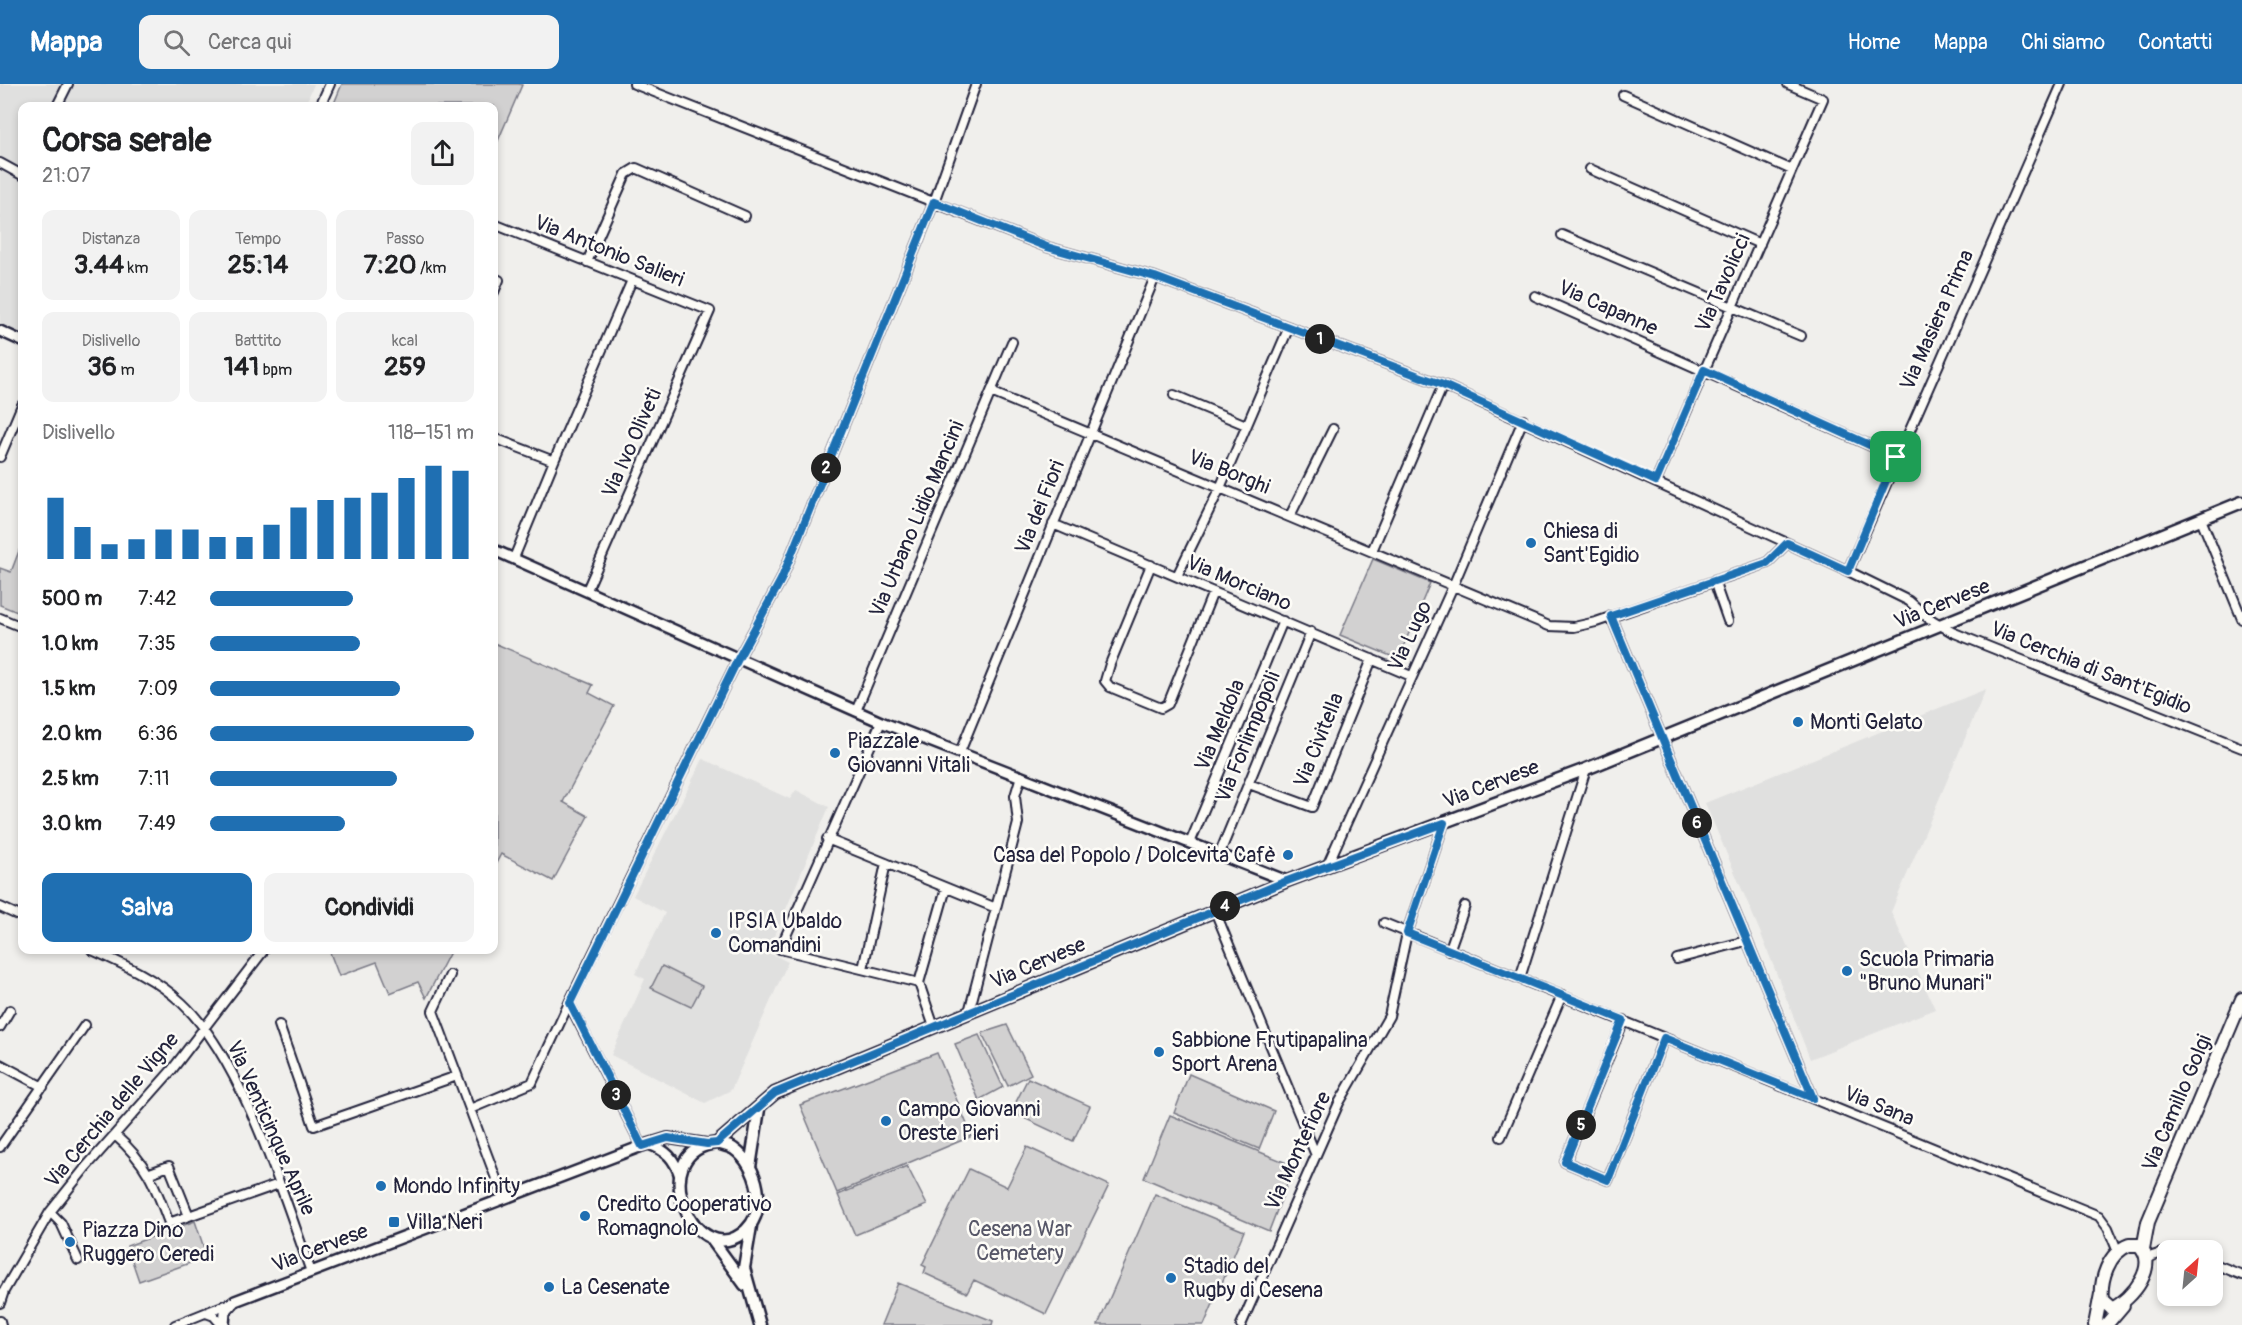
<!DOCTYPE html>
<html lang="it">
<meta charset="utf-8">
<style>
:root{--surface:#fff;--page:#f2f2f2;--text:#202124;--muted:#757577;--accent:#1f6fb2}
body{margin:0;font-family:Pangolin,sans-serif;background:var(--page);color:var(--text);height:100vh;display:flex;flex-direction:column;font-size:22px;white-space:nowrap}
*{box-sizing:border-box;margin:0}
p{font-size:20px;color:var(--muted)}
.icon{flex:none;width:33px;height:33px;fill:none;stroke:currentColor;stroke-width:2;stroke-linecap:round;stroke-linejoin:round}
.map{position:relative;flex:1;overflow:hidden}
.sheet{position:absolute;left:18px;top:18px;width:480px;height:852px;display:flex;flex-direction:column;background:var(--surface);border-radius:12px;box-shadow:0 3px 9px #0003}
.sheet>*{flex:none}
.needle{width:39px;rotate:27deg}
.controls{position:absolute;left:2157px;top:1156px;display:grid;gap:12px}
.controls a{display:grid;place-items:center;width:66px;height:66px;border-radius:12px;background:var(--surface);box-shadow:0 3px 9px #0003;font-size:30px}
.pin{position:absolute;display:grid;place-items:center;width:51px;height:51px;color:#fff;margin:-26px;border-radius:12px;box-shadow:0 3px 9px #0006}
.km{position:absolute;width:30px;height:30px;margin:-15px;border-radius:50%;background:#222;color:#fff;font-size:16px;line-height:30px;text-align:center}
.round{display:grid;place-items:center;flex:none;width:63px;height:63px;border-radius:12px;background:var(--page)}
.overview{display:flex;align-items:center;justify-content:space-between;height:102px;padding:0 24px}
h1{font-size:33px;font-weight:700;line-height:45px}
.stats{display:grid;grid-template-columns:repeat(3,1fr);gap:9px;height:102px;padding:6px 24px}
.stats div{display:grid;align-content:center;border-radius:12px;background:var(--page);text-align:center}
.stats b{font-size:26px;font-weight:700}
.stats small{font-size:16px;font-weight:400}
.stats p{font-size:16px}
.chart{height:168px;padding:12px 24px}
.chart p{display:flex;justify-content:space-between}
.chart svg{width:100%;height:108px;margin-top:6px;stroke:var(--accent);stroke-width:6}
.primary-button{display:flex;gap:12px;margin-top:auto;padding:12px 24px}
.primary-button a{flex:1;height:69px;border-radius:12px;background:var(--accent);color:#fff;font-size:24px;font-weight:700;line-height:69px;text-align:center}
.primary-button a+a{background:var(--page);color:var(--text)}
ul{padding:0 24px;list-style:none;font-size:20px}
li{display:grid;grid-template-columns:96px 72px 1fr;align-items:center;height:45px}
li i{height:15px;border-radius:8px;background:var(--accent)}
header{display:flex;align-items:center;gap:36px;box-sizing:border-box;height:84px;padding:0 30px;background:var(--accent);color:#fff}
header strong{font-size:28px}
nav{display:flex;gap:33px;margin-inline-start:auto;font-size:21px}
.search{width:420px;height:54px;background:var(--page);display:flex;align-items:center;gap:15px;box-sizing:border-box;padding:0 21px;border-radius:12px;color:var(--muted);font-size:22px}
.map>svg:first-child{display:block}
</style>
<header>
<strong>Mappa</strong>
<div class="search"><svg class="icon" aria-label="search" viewBox="0 0 24 24"><circle cx="10" cy="10" r="6"/><path d="M15 15l6 6"/></svg>Cerca qui</div>
<nav><a>Home</a><a>Mappa</a><a>Chi siamo</a><a>Contatti</a></nav>
</header>
<div class="map">
<svg width="2242" height="1241" viewBox="0 0 2242 1241">
<rect width="100%" height="100%" fill="#f0efec"/>
<filter id="ink" filterUnits="userSpaceOnUse"><feTurbulence type="fractalNoise" baseFrequency=".0167" numOctaves="2"/><feDisplacementMap in="SourceGraphic" scale="12" xChannelSelector="R" yChannelSelector="G"/><feConvolveMatrix kernelMatrix="1 2 1 2 8 2 1 2 1" color-interpolation-filters="sRGB"/></filter>
<g filter="url(#ink)">
<path fill="#e0e0df" d="M0,0H314L305,22H22V251L0,241Z
M1986,605L1891,828L1935,925L1810,975L1761,850L1705,719Z
M703,675L790,715L796,706L829,723L768,868L788,878L731,1006L705,1019L611,971L645,895L635,890L665,829L633,812Z"/>
<path fill="#d2d1d1" stroke="#7a7a86" stroke-width="1.5" d="M342,0H519L522,1L494,66V22H333Z
M22,459V530L0,521V484L11,488Z
M1373,475L1430,499L1398,575L1340,551Z
M494,559L593,601L589,609L614,622L563,718L588,732L553,797L501,770L494,783Z
M329,866H451L426,914L418,898L390,909L377,878L339,892Z
M662,882L702,902L691,923L651,904Z
M1007,941L1031,990L1008,1002L982,949Z
M979,951L1003,1003L979,1016L955,960Z
M937,969L972,1052L837,1109L800,1021Z
M1189,990L1274,1027L1259,1065L1174,1029Z
M1028,994L1090,1022L1073,1057L1011,1028Z
M1170,1031L1294,1082L1269,1147L1144,1094Z
M1027,1063L1109,1101L1046,1230L974,1196L967,1209L924,1189L926,1183L922,1181L969,1085L1007,1103Z
M907,1082L927,1121L855,1151L838,1111Z
M1155,1110L1244,1147L1204,1241H1098Z
M195,1137L207,1173L139,1197L127,1162Z
M898,1199L993,1237L992,1241H881Z"/>
<g fill="none" stroke-linecap="round" stroke-linejoin="round">
<defs>
<path id="minor" d="M634,0L1047,163L1155,193L1443,301L1848,487L1909,517L1927,533L1952,548L2242,664
M1623,11L1792,86
M57,22L68,0
M320,22L330,0
M0,79L22,91
M1590,85L1760,160
M494,140L710,227L587,506
M1562,151L1801,252
M587,178L626,90L636,84L745,132
M494,194L499,196L494,208
M1535,212L1896,373
M991,308L1549,542L1574,543L1596,538L1767,479L1787,459
M1174,311L1246,341
M494,354L554,377L514,474
M0,373L22,321
M554,377L632,196
M1656,397L1823,15L1788,0
M1290,432L1333,345
M2201,435L2242,535
M1053,440L1411,592
M1372,467L1443,301
M1151,481L1110,580L1105,597L1110,603L1161,624L1168,620L1213,508
M1848,487L2062,0
M1177,492L1220,404L1289,243
M1714,497L1728,537
M1611,532L1813,1014
M0,534L22,543
M856,627L1012,258
M881,638L780,865L919,899
M960,668L1155,193
M1249,700L1312,723L1372,575
M827,755L996,824
M1190,759L1283,537
M1219,771L1311,548
M1327,782L1453,502L1523,336
M0,823L22,833
M1215,827L1315,1069
M1384,839L2099,1132L2108,1144L2118,1168
M92,866C123,880 157,895 182,919C242,975 283,1110 311,1188
M1449,867L1465,822
M1677,875L1746,857
M863,885L886,779
M450,891L433,927L503,1113
M1520,894L1586,685
M919,899L946,804
M919,899L934,943
M969,928L1018,739L1015,712L1021,692
M1624,936L1565,1078L1608,1096L1664,954
M279,941L314,1042L457,992
M0,943L10,926
M0,980L43,1003
M470,1025L532,999L569,919
M115,1051C147,1079 155,1101 169,1139L279,1100
M1501,1053L1562,911
M642,1062L569,919L738,575L781,496L934,118L976,0
M0,1063L85,941
M150,1089L169,1082L189,1132
M50,1128L61,1139L78,1176
M2168,1167H2184
M2146,1174L2168,1167
M2212,1179L2242,1191
M0,1219L4,1207L50,1128L86,1083L171,987L264,866
M206,1229L214,1232L222,1241
M0,1237L1,1241
M175,1241L235,1217
M1241,1241L1339,1019L1389,932L1407,849L1444,739"/>
<path id="tertiary" d="M0,247L22,257
M494,466L881,638L1287,797
M649,1060C667,1067 674,1074 680,1092
M224,1241L225,1228L235,1217L642,1062L668,1054L707,1060"/>
<path id="secondary" d="M717,1059L775,1009L1287,797L1586,685L2242,418
M717,1059C723,1061 730,1062 734,1065C758,1082 768,1125 746,1146C697,1193 641,1067 717,1059Z
M750,1083L759,1025
M751,1142L744,1184L760,1241
M710,1153L745,1201"/>
<path id="primary" d="M2129,1161H2139C2160,1181 2132,1215 2112,1225L2102,1216C2100,1196 2108,1169 2129,1161Z
M2143,1165L2148,1138L2242,915
M2095,1241L2101,1210
M2106,1241L2123,1221"/>
</defs>
<use href="#minor" stroke="#22223b" stroke-width="12"/>
<use href="#tertiary" stroke="#22223b" stroke-width="14"/>
<use href="#secondary" stroke="#22223b" stroke-width="15"/>
<use href="#primary" stroke="#22223b" stroke-width="16"/>
<use href="#minor" stroke="#fdfcf7" stroke-width="8"/>
<use href="#tertiary" stroke="#fdfcf7" stroke-width="9"/>
<use href="#secondary" stroke="#fdfcf7" stroke-width="10"/>
<use href="#primary" stroke="#fdfcf7" stroke-width="12"/>
</g>
</g>
<g fill="none" stroke-linecap="round" stroke-linejoin="round" filter="url(#ink)">
<defs>
<path id="route" d="M934,118L1047,163L1155,193L1443,301L1656,397L1704,286L1896,373L1848,487L1787,459L1767,479L1611,532L1813,1014L1664,954L1608,1096L1565,1078L1623,936L1407,849L1444,739L1287,797L775,1009L717,1059L707,1060L668,1054L642,1062L570,919L738,575L781,496Z"/>
</defs>
<use href="#route" stroke="#fff" stroke-width="12"/>
<use href="#route" stroke="#1f6fb2" stroke-width="8"/>
</g>
<g fill="#1f6fb2" stroke="#fdfcf7" stroke-width="2">
<circle cx="1531" cy="459" r="6"/>
<circle cx="1798" cy="638" r="6"/>
<circle cx="835" cy="669" r="6"/>
<circle cx="1288" cy="771" r="6"/>
<circle cx="716" cy="849" r="6"/>
<circle cx="1847" cy="887" r="6"/>
<circle cx="1159" cy="968" r="6"/>
<circle cx="886" cy="1037" r="6"/>
<circle cx="381" cy="1102" r="6"/>
<circle cx="585" cy="1132" r="6"/>
<rect x="388" y="1132" width="12" height="12" rx="3"/>
<circle cx="70" cy="1158" r="6"/>
<circle cx="1171" cy="1194" r="6"/>
<circle cx="549" cy="1203" r="6"/>
</g>
<g text-anchor="middle" dominant-baseline="central" stroke-width="5" stroke-linejoin="round" paint-order="stroke">
<g font-size="21" fill="#22223b" stroke="#fdfcf7">
<text transform="translate(609 167) rotate(22)">Via Antonio Salieri</text>
<text transform="translate(1723 199) rotate(-66)">Via Tavolicci</text>
<text transform="translate(1608 224) rotate(24)">Via Capanne</text>
<text transform="translate(1937 236) rotate(-66)">Via Masiera Prima</text>
<text transform="translate(632 359) rotate(-66)">Via Ivo Oliveti</text>
<text transform="translate(1229 388) rotate(22)">Via Borghi</text>
<text transform="translate(1040 423) rotate(-68)">Via dei Fiori</text>
<text transform="translate(917 435) rotate(-67)">Via Urbano Lidio Mancini</text>
<text transform="translate(1239 499) rotate(23)">Via Morciano</text>
<text transform="translate(1942 520) rotate(-22)">Via Cervese</text>
<text transform="translate(1410 552) rotate(-65)">Via Lugo</text>
<text transform="translate(2091 584) rotate(22)">Via Cerchia di Sant'Egidio</text>
<text transform="translate(1220 641) rotate(-67)">Via Meldola</text>
<text transform="translate(1248 653) rotate(-68)">Via Forlimpopoli</text>
<text transform="translate(1319 656) rotate(-68)">Via Civitella</text>
<text transform="translate(1491 700) rotate(-21)">Via Cervese</text>
<text transform="translate(1038 879) rotate(-23)">Via Cervese</text>
<text transform="translate(2177 1019) rotate(-67)">Via Camillo Golgi</text>
<text transform="translate(1879 1022) rotate(22)">Via Sana</text>
<text transform="translate(112 1026) rotate(-50)">Via Cerchia delle Vigne</text>
<text transform="translate(271 1044) rotate(66)">Via Venticinque Aprile</text>
<text transform="translate(1298 1067) rotate(-65)">Via Montefiore</text>
<text transform="translate(320 1164) rotate(-21)">Via Cervese</text>
</g>
<g font-size="21" fill="#22223b" stroke="#fdfcf7" text-anchor="start">
<text x="1543" y="447">Chiesa di<tspan x="1543" dy="24">Sant'Egidio</tspan></text>
<text x="1810" y="638">Monti Gelato</text>
<text x="847" y="657">Piazzale<tspan x="847" dy="24">Giovanni Vitali</tspan></text>
<text x="1276" y="771" text-anchor="end">Casa del Popolo / Dolcevita Cafè</text>
<text x="728" y="837">IPSIA Ubaldo<tspan x="728" dy="24">Comandini</tspan></text>
<text x="1859" y="875">Scuola Primaria<tspan x="1859" dy="24">"Bruno Munari"</tspan></text>
<text x="1171" y="956">Sabbione Frutipapalina<tspan x="1171" dy="24">Sport Arena</tspan></text>
<text x="898" y="1025">Campo Giovanni<tspan x="898" dy="24">Oreste Pieri</tspan></text>
<text x="393" y="1102">Mondo Infinity</text>
<text x="597" y="1120">Credito Cooperativo<tspan x="597" dy="24">Romagnolo</tspan></text>
<text x="406" y="1138">Villa Neri</text>
<text x="82" y="1146">Piazza Dino<tspan x="82" dy="24">Ruggero Ceredi</tspan></text>
<text x="1183" y="1182">Stadio del<tspan x="1183" dy="24">Rugby di Cesena</tspan></text>
<text x="561" y="1203">La Cesenate</text>
</g>
<g font-size="21" fill="#575768" stroke="#fdfcf7">
<text x="1020" y="1145">Cesena War<tspan x="1020" dy="24">Cemetery</tspan></text>
</g>
</g>
</svg>
<div class="controls">
<a><svg class="needle" viewBox="-14 -14 28 28"><path d="M0-13l5 13h-10z" fill="#e53935"/><path d="M0 13l5-13h-10z" fill="#757577"/></svg></a>
</div>
<div class="pin" style="left:1896px;top:373px;background:#1e9e55"><svg class="icon" aria-label="arrive" viewBox="0 0 24 24"><path d="M6 21V4h12l-3 4 3 4H6"/></svg></div>
<b class="km" style="left:1320px;top:255px">1</b>
<b class="km" style="left:826px;top:384px">2</b>
<b class="km" style="left:616px;top:1011px">3</b>
<b class="km" style="left:1225px;top:822px">4</b>
<b class="km" style="left:1581px;top:1041px">5</b>
<b class="km" style="left:1697px;top:739px">6</b>
<section class="sheet">
<div class="overview"><div><h1>Corsa serale</h1><p>21:07</p></div><a class="round"><svg class="icon" aria-label="share" viewBox="0 0 24 24"><path d="M12 15V3M7 8l5-5 5 5M5 13v7h14v-7"/></svg></a></div>
<div class="stats">
<div><p>Distanza</p><b>3.44<small> km</small></b></div>
<div><p>Tempo</p><b>25:14</b></div>
<div><p>Passo</p><b>7:20<small> /km</small></b></div>
</div>
<div class="stats">
<div><p>Dislivello</p><b>36<small> m</small></b></div>
<div><p>Battito</p><b>141<small> bpm</small></b></div>
<div><p>kcal</p><b>259</b></div>
</div>
<div class="chart"><p><span>Dislivello</span>118–151 m</p>
<svg viewBox="0 0 160 44" preserveAspectRatio="none"><path d="M5 44V19M15 44V31M25 44V38M35 44V36M45 44V32M55 44V32M65 44V35M75 44V35M85 44V30M95 44V23M105 44V20M115 44V19M125 44V17M135 44V11M145 44V6M155 44V8"/></svg>
</div>
<ul>
<li><b>500 m</b>7:42<i style="width:54%"></i></li>
<li><b>1.0 km</b>7:35<i style="width:57%"></i></li>
<li><b>1.5 km</b>7:09<i style="width:72%"></i></li>
<li><b>2.0 km</b>6:36<i style="width:100%"></i></li>
<li><b>2.5 km</b>7:11<i style="width:71%"></i></li>
<li><b>3.0 km</b>7:49<i style="width:51%"></i></li>
</ul>
<div class="primary-button"><a>Salva</a><a>Condividi</a></div>
</section>
</div>
